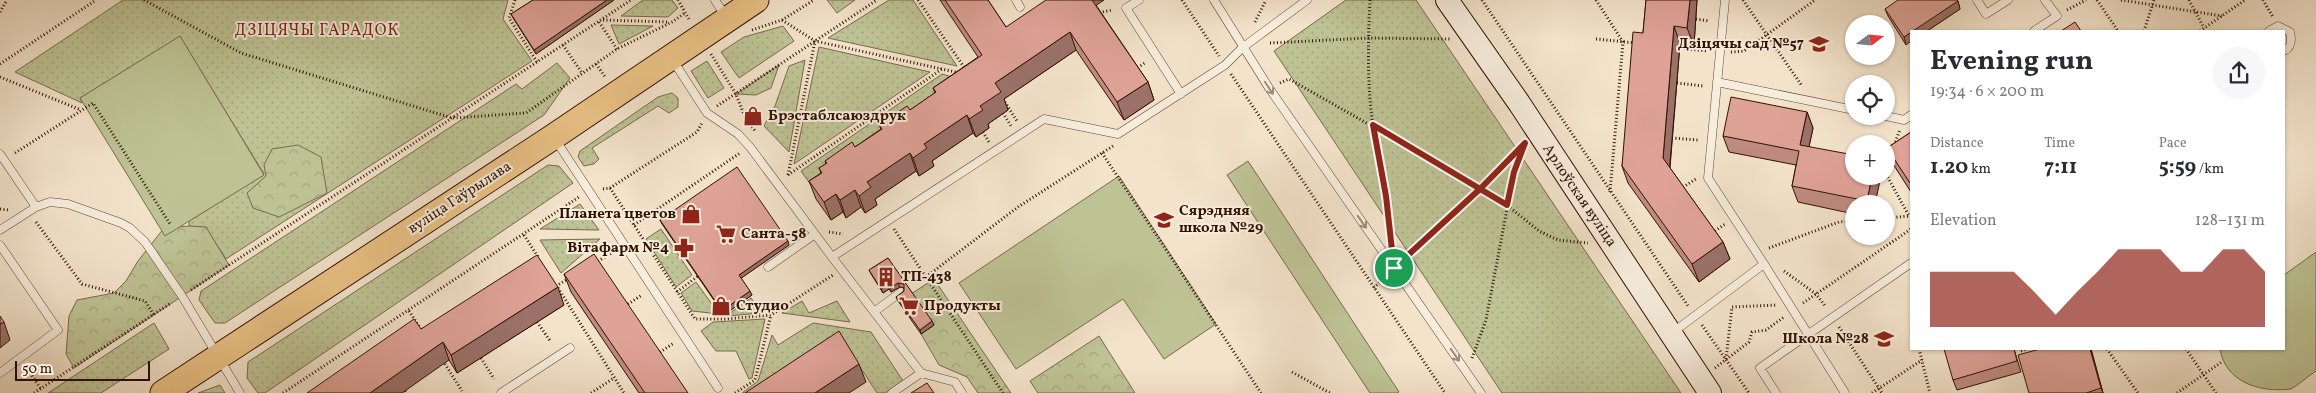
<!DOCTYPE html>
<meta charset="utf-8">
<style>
:root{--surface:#fff;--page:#f7f7f7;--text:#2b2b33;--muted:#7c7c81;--accent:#8f2418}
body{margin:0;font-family:Vollkorn,serif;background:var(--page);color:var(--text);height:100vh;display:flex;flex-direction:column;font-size:19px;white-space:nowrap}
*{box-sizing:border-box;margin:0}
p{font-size:16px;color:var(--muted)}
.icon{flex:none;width:28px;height:28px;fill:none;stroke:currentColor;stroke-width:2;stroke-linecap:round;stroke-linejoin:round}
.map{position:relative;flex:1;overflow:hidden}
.side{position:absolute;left:1910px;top:30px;width:375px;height:320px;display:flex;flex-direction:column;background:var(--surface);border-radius:0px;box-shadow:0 1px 4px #0004}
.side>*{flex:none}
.needle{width:32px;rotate:74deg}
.controls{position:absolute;left:1845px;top:15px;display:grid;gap:10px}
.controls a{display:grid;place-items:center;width:50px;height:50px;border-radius:50%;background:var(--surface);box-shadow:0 1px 4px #0004;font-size:25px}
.scale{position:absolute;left:15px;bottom:12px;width:135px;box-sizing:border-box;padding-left:5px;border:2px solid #321202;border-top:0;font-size:14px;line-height:18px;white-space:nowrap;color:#321202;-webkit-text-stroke:4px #f7eddd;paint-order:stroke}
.pin{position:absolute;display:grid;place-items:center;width:42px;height:42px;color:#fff;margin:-21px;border:2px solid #fff;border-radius:50%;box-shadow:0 1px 5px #0007}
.round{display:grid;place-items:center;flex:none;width:52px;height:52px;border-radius:26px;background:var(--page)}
.summary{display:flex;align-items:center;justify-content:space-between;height:85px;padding:0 20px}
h1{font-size:28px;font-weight:700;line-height:38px}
.figures{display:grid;grid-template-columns:repeat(3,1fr);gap:8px;height:85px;padding:5px 20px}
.figures div{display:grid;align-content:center}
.figures b{font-size:21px;font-weight:700}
.figures small{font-size:14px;font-weight:400}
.figures p{font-size:14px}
.chart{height:140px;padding:10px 20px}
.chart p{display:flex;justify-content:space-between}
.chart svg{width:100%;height:90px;margin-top:5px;fill:var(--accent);opacity:.7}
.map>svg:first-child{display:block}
</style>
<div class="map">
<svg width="2316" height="393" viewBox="0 0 2316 393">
<defs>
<pattern id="grass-dots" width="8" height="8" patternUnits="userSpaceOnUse" patternTransform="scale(1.25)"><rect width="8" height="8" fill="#bec395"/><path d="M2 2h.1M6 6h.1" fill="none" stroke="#a4a67f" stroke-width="1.8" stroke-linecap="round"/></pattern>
<pattern id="forest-crowns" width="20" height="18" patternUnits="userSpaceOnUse" patternTransform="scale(1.25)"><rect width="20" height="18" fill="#bec395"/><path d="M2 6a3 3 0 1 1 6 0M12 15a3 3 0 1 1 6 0" fill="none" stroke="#a4a67f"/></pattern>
</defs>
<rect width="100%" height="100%" fill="#f3e3cb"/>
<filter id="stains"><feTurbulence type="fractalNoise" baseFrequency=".004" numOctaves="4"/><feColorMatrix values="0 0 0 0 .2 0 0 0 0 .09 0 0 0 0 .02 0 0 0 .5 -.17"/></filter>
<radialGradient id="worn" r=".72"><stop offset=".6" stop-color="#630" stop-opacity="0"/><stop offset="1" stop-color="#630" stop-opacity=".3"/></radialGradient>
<path fill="url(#grass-dots)" stroke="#786a4c" d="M123,0H508L503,19L532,61L226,259L206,228L189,226V221L264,174L180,37L80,98L82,103L15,72Z
M643,0H672L678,8L668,17L621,16Z
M827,0H855L837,13Z
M889,0H913L957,66L828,38Z
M1346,0H1416L1681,393H1502L1274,51Z
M611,25L653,26L619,44Z
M783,26L794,41L739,78L721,52L744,37Z
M819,47L930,72L794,164Z
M805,60L789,152L764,126L775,106L789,66Z
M707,61L724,88L708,98L691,71Z
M557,63L570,78L544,115L225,323H215L199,300L201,291L516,84L522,89Z
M779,65L771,88L756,95L736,94Z
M942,74L962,80L811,185L801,171Z
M672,93L678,98V107L669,113L658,106L592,148L599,159L594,164L584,166L578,157L580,151L658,97Z
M548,165L559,166L573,183L265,393H258L247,378L248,362Z
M580,204L599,230L540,229Z
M661,229L692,275L676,287L646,239Z
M600,239L561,273L540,240Z
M696,282L719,314L692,311L681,293Z
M751,298L762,313L726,316Z
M802,301L809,313L837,301L850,322L782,313Z
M765,319L752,378L749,379L736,351H716L701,331L713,322Z
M154,323L169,349L101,393H48Z
M813,323L871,332L903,381L885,393H877L843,341L762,393H742L758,381L772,335L778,345Z
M220,385L225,393H198Z"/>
<path fill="url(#forest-crowns)" stroke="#786a4c" d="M298,145L321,157L327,193L279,217L253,208L247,193L266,176L264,165L272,149Z
M189,226L206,227L229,265L74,368L66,354L69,316L77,300L114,293L126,281L138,261L164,228Z
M934,279L1011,393H978L967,377L939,365L921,334L934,325L911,294Z
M1099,336L1135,393H1038L1030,381Z"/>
<path fill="#bec395" stroke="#786a4c" d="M180,36L264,175L165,236L80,98Z
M1248,161L1399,392L1397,393H1370L1227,175Z
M1119,176L1216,324L1164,359L1123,299L1016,369L959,283Z
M2316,252V371C2308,376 2300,384 2291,389C2258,393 2225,381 2220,349H2284V275Z"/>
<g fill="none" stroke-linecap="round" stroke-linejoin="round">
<defs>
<path id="lane" d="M715,0L726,17
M1016,0L1020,7
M1139,0L1126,8L1181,94
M1214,0L1269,88L1481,393
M1977,0L1986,14L2008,0
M2034,31L2057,16L2045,0
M2269,31L2278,26L2290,32C2292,40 2292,47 2284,51
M672,59L707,113L738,134L750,147L832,257L1044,119L1118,134L1225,65L1242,48L1307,0
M1717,82L1854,110
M1886,116L1904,120L1911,115
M555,139L718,388
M0,154L36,207
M0,230L36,207L50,202L68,204L121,223L130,228L145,242L182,296L240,393
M0,245L58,330L0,373
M832,257L921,373L892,393
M1764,264L1845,393
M768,267L815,234
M874,312L901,292
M1672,333L1764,264L1708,178L1725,0
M921,373L955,382L962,393
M501,393L570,348
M1776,393L1760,368L1911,263"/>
<path id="secondary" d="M1447,0L1519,103L1710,393"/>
<path id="primary" d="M163,393L553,137L756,0"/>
</defs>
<use href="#lane" stroke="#624634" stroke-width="9"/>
<use href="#secondary" stroke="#321202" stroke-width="24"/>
<use href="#primary" stroke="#321202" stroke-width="27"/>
<path stroke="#321202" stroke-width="3" stroke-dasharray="1 2.5" stroke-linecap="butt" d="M144,0L241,53L452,118L526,113L617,49L672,22L685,13
M515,0L509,18L537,62
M678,0L690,21
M918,0L966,70
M1182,0L1219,56
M1370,0C1368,41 1367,85 1373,126C1378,164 1387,202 1391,240
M1482,0L1688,306
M1596,0L1623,42L1610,192
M1743,0L1802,86
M2097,0L2118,31
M2121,0L2222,16
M2189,0L2204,28
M2263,0L2273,17
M2067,10L2086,0
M0,12L7,0
M1096,13L1113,10
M1696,19L1709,21
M603,20L669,22
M782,20L815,41L960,73
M599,22L617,49
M1255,22L1266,0
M752,30L782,20L814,0
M2144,31L2154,0
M2200,31L2245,0
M1596,39L1636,43
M1270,43L1368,38L1451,39
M563,45L582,73
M1677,48L1708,51
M1731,52L1744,51L1815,0
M711,54L736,94L746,120L756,132
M0,64L96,0
M596,64L606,78
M1135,70L1146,62
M1231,74L1445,393
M0,77L81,110
M1280,83L1289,79L1481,188L1507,205L1539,231L1558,240L1588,243
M1677,83L1703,86
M1003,99L1017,121
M717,106L877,0
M1003,113L1011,126
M983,132L989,142
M1672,138L1698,140
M1894,145L1900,130
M15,153L93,103L170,224
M1102,153L1261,393
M1886,165L1891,153
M1886,174L1909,216
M788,175L942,69
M788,175L815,41
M610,188L695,319H725L771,315L833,275
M603,189L610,188L697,132L702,123
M1680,189L1696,179
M0,209L9,210
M1886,218L1911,216
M36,222L82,284L145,301L154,315
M634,225L740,153
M894,229L1003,393
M829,232L843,234
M1712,233L1725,224
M524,235L538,257
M1769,248L1839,222L1854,221
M1403,260L1481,188L1523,145
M595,263L613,252V250
M1784,271L1816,294L1826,307
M926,277L1018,207L1113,146
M556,286L568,279
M558,288L624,393
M1374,288L1386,276
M191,290L631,0
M677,292L698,276
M1803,303L1911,229
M625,306L642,295
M409,311L422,331
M537,322L551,342
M1702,325L1749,393
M1839,327L1882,393
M1919,349L1930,393
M2107,349L2138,393
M2186,349L2216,393
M2021,351L2027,349
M657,354L674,343
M481,358L494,379
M1472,358L1486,320L1514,172L1524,146
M1726,359L1732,307L1777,305
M443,361L462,391
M26,367L41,389
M1715,368L1749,342L1752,332L1766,330L1784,317
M1292,372L1330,393
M405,391L406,393
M34,393L171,303
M283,393L579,197
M591,393L614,378
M735,393L755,380L771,315
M1872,393L1922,360
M2177,393L2223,361"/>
<use href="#lane" stroke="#f7eddd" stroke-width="8"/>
<use href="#secondary" stroke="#f7eddd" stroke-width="22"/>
<use href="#primary" stroke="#eac286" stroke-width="25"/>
</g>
<path fill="#bf8b82" stroke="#321202" d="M533,0H614L536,54L513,18L511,14Z
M940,0H988L1006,27L1096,5L1148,82L1154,100L1124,120L1076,50L1004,99L1008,110L988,124L989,128L976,137L973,133L932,161L934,166L919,176L916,171L875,199L877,205L865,213L861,207L846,218L843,212L831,220L816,199L809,181L821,173L819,168L826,164L825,161L855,147L881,129L879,125L910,110L935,93L933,88L978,57Z
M1646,0H1697L1694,45L1680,44L1670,168L1723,242L1730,259L1699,282L1628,183L1622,166L1643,33Z
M1958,1L1960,9L1927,31H1911L1906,45L1888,16L1885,9Z
M1807,112L1813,128L1809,146L1875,204H1854V214L1798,202L1792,186L1796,165L1729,152L1723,136Z
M1911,132V192L1893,164L1887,148Z
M660,220L789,245L741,278L752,295L724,315L662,224Z
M888,258L934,325L921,334L898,301L896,297L904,291V288L900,287L891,292L889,289L883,293L871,274L869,270Z
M564,274L688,393H639L571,292Z
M564,305L457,373L449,360L421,329Z
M2014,349L2021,372L1957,390L1953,380Z
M2091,349L2103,393H2029Z"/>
<path fill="#9b716a" stroke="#321202" d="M607,0H614L536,54L534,50Z
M1089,0H1104L1092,8Z
M1690,0H1697L1694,45L1687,28Z
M1958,1L1960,9L1927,31H1912Z
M1674,26L1680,44L1669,175L1663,158Z
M1070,32L1076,50L1004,99L1008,110L988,124L989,128L976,137L969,119L980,106L995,83Z
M1911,32V41L1906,45L1904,37Z
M1148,82L1154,100L1124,120L1117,102Z
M1807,112L1813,128L1806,161L1800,145Z
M967,115L973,133L932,161L934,166L919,176L913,158L924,144Z
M910,153L916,171L875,199L877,205L865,213L859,196L867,182Z
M1872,176H1881L1875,204H1868L1867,201Z
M855,190L861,207L846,218L840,200Z
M836,194L843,212L831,220L824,202Z
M788,241L789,245L740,279L739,275Z
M1723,242L1730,259L1699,282L1692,264Z
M898,283L900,287L891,292L890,288Z
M887,285L889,289L883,293L881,289Z
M558,287L564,305L457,373L451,355Z
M750,291L752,295L724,315L722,311Z
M932,321L934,325L921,334L920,330Z
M4,322L10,340L0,348V324Z
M443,342L449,360L402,393H370Z
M2090,349H2091L2103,393L2101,388Z
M859,364L866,382L849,393H815Z"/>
<path fill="#dea297" stroke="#321202" d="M533,0H607L534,50L511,14Z
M945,0H988L1006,27L1046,0H1092L1148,82L1117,102L1070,32L995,83L1001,92L980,106L983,110L969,119L967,115L924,144L927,148L913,158L910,153L867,182L871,187L859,196L855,190L840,200L836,194L824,202L809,181L822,173L819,168L827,163L825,161L852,142L855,147L882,129L879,125L907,106L910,110L936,92L933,88L982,55Z
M1646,0H1690L1687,28L1674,26L1663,158L1723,242L1692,264L1622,166L1633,32L1643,33Z
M1898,0H1957L1958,1L1904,37L1885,9Z
M2075,22L2081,31H2061Z
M1731,97L1807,112L1800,145L1854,155V176H1872L1867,201L1792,186L1799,151L1723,136Z
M1911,132V183H1910L1887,148Z
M737,167L788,241L739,275L750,291L722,311L660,220Z
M594,254L688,393H645L564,274Z
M537,255L558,287L451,355L443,342L370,393H307L414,319L421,329Z
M888,258L932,321L920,330L896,297L904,291V284L898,283L890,288L887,285L881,289L869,270Z
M0,316L4,322L0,324Z
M839,331L859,364L815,393H745Z
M1944,349H2014L2017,361L1953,380Z
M2040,349H2090L2101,388L2086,393H2029L2018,355Z
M927,383L934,393H911Z"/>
<defs><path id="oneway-shaft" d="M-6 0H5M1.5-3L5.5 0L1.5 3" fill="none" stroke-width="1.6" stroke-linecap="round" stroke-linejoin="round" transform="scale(1.25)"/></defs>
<g stroke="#9e8a7a">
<use href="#oneway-shaft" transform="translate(1269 88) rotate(56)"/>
<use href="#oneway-shaft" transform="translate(1362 222) rotate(55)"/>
<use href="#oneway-shaft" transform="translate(1455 355) rotate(55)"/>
</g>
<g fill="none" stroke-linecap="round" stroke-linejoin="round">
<defs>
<path id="route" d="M1394,268L1481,188L1525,143L1514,172L1507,205L1373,125L1386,196L1394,268"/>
</defs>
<use href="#route" stroke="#fff" stroke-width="10"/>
<use href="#route" stroke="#8f2418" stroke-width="6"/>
</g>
<defs>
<symbol id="school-bare" viewBox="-9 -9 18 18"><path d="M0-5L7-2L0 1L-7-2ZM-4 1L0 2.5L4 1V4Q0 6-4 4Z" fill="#8f2418" stroke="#f7eddd" stroke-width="2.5" paint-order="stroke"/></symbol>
<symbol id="shop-bare" viewBox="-9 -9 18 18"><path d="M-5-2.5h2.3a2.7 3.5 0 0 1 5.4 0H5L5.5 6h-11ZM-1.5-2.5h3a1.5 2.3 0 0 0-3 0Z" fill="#8f2418" stroke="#f7eddd" stroke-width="2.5" paint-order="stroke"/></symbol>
<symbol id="supermarket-bare" viewBox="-9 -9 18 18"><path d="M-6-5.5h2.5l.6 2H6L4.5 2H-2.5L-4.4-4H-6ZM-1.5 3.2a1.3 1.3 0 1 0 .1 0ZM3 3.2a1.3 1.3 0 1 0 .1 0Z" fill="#8f2418" stroke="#f7eddd" stroke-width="2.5" paint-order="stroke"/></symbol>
<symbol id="pharmacy-bare" viewBox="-9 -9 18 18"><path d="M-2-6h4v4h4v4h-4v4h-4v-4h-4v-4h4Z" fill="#8f2418" stroke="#f7eddd" stroke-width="2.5" paint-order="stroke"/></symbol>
<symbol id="building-bare" viewBox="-9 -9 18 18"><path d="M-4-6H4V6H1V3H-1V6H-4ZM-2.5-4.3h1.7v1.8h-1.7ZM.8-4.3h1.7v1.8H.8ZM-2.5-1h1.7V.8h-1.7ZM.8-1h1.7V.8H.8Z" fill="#8f2418" stroke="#f7eddd" stroke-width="2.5" paint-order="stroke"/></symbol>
</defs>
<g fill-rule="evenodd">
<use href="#school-bare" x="1805" y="30" width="28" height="28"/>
<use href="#shop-bare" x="739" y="102" width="28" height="28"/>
<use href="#shop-bare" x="677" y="200" width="28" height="28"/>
<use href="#school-bare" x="1150" y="206" width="28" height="28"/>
<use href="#supermarket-bare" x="712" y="220" width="28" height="28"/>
<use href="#pharmacy-bare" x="670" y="234" width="28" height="28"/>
<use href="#building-bare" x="872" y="263" width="28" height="28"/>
<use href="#shop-bare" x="707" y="292" width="28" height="28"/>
<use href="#supermarket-bare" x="895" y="292" width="28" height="28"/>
<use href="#school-bare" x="1870" y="325" width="28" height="28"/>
</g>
<g text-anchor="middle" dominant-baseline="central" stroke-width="4" stroke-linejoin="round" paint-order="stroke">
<g font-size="15" font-weight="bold" fill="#321202" stroke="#f7eddd" text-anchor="start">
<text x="1804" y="44" text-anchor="end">Дзіцячы сад №57</text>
<text x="768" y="116">Брэстаблсаюздрук</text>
<text x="1179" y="211">Сярэдняя<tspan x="1179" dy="17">школа №29</tspan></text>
<text x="676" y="214" text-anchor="end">Планета цветов</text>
<text x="741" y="234">Санта-58</text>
<text x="669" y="248" text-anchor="end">Вітафарм №4</text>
<text x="901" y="277">ТП-438</text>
<text x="736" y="306">Студио</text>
<text x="924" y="306">Продукты</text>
<text x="1869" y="339" text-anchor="end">Школа №28</text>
</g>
<g font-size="15" fill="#321202" stroke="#f7eddd">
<text transform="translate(1579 196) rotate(56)">Арлоўская вуліца</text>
<text transform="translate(460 198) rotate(-33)">вуліца Гаўрылава</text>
</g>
<g font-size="16" letter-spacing="1" fill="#7a1f14" stroke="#f7eddd">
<text x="317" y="31">ДЗІЦЯЧЫ ГАРАДОК</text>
</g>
</g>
<rect width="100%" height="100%" filter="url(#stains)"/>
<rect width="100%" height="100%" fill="url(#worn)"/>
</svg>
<div class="controls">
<a><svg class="needle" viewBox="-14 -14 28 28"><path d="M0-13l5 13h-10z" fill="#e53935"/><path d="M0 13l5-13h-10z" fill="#7c7c81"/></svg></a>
<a><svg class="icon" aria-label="locate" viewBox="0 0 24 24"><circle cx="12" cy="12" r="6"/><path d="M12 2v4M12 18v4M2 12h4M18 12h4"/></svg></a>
<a>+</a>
<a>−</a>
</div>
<div class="scale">50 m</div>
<div class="pin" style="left:1394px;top:268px;background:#1e9e55"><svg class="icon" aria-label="arrive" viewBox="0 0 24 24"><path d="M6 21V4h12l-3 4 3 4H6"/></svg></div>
<section class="side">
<div class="summary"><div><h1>Evening run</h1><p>19:34 · 6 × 200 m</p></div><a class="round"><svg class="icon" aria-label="share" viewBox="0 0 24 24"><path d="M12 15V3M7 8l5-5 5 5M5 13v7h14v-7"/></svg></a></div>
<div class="figures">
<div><p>Distance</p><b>1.20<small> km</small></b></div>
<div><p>Time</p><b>7:11</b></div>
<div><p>Pace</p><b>5:59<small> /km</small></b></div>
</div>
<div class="chart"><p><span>Elevation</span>128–131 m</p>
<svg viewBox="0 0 160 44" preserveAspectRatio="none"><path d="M0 44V17L10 17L20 17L30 17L40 17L50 27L60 38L70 27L80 17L90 6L100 6L110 6L120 17L130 17L140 6L150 6L160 17V44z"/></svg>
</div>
</section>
</div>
